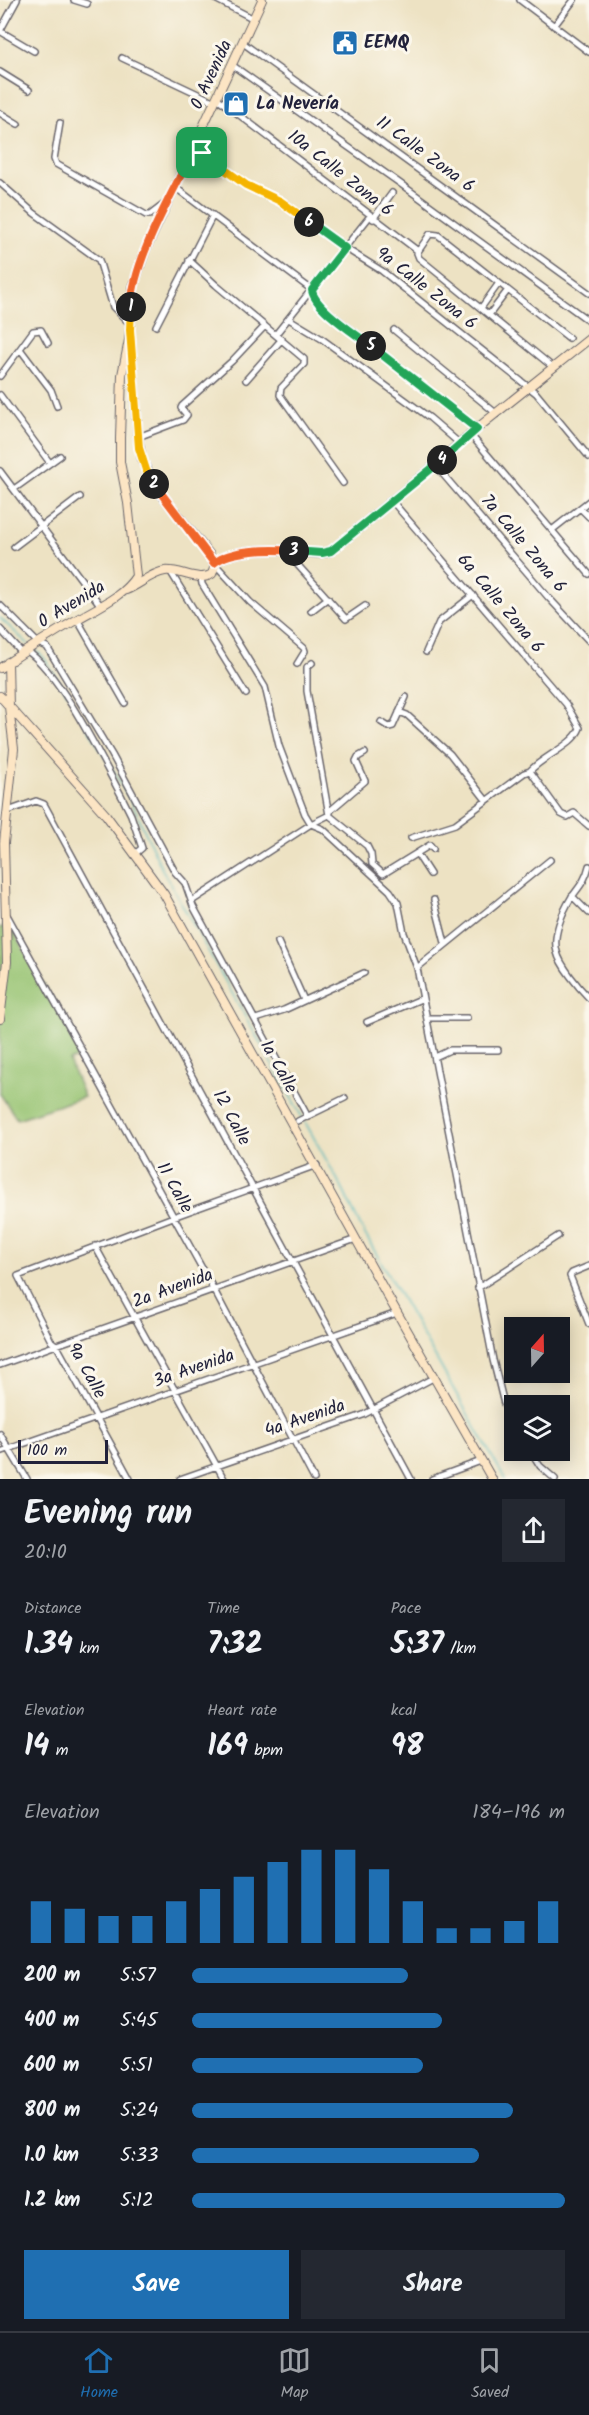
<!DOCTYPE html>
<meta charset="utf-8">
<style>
:root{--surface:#171b24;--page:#242831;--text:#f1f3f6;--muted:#9ea1a6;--line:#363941;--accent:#1f6fb2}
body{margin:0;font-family:Kalam,sans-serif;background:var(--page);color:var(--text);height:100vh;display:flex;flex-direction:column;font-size:22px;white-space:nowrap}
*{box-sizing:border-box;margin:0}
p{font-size:20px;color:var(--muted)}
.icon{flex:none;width:33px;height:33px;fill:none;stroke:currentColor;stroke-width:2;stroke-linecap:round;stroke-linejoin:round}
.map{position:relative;height:1479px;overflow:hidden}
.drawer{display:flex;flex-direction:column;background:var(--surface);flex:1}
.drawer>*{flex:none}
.needle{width:39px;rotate:20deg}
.tools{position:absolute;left:504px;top:1317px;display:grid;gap:12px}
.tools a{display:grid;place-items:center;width:66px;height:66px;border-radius:0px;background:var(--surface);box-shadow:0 3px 15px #0003;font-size:30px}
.scale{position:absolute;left:18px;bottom:15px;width:90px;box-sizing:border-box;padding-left:6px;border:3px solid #22223b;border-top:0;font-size:16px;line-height:21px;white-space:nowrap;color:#22223b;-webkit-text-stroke:4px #fbf7ec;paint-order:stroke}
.pin{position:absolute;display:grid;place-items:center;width:51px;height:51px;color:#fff;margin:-26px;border-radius:12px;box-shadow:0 3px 9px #0006}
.km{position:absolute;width:30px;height:30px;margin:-15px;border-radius:50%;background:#222;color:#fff;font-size:16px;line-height:30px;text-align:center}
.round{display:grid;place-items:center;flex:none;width:63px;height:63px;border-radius:0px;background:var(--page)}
.headline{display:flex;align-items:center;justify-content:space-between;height:102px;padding:0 24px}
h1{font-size:33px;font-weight:600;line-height:45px}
.figures{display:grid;grid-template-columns:repeat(3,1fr);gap:9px;height:102px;padding:6px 24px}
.figures div{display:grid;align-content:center}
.figures b{font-size:30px;font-weight:600}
.figures small{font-size:16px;font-weight:400}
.figures p{font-size:16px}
.chart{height:168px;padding:12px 24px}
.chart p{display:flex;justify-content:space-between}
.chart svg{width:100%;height:108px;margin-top:6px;stroke:var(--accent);stroke-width:6}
.action{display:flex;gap:12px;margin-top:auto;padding:12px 24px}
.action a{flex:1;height:69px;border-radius:0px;background:var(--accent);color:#fff;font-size:24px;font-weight:600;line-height:69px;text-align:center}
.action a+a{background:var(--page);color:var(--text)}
ul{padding:0 24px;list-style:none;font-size:20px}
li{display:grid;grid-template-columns:96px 72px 1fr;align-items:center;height:45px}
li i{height:15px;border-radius:8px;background:var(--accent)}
.menu{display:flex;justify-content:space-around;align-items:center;height:84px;border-top:2px solid var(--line);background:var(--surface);font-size:16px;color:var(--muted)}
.menu a{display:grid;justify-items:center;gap:3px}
.menu .active{color:var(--accent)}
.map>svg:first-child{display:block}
</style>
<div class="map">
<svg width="589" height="1479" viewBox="0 0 589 1479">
<rect width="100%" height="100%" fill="#fbf7ec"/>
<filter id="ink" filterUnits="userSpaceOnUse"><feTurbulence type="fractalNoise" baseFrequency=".0167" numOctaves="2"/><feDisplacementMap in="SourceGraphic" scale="12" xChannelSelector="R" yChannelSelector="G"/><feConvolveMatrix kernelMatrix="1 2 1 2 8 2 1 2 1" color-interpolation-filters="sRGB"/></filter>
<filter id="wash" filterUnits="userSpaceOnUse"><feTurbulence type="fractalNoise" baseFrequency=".008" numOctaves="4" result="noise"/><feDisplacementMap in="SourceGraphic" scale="24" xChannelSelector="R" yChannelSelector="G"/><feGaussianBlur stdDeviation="1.35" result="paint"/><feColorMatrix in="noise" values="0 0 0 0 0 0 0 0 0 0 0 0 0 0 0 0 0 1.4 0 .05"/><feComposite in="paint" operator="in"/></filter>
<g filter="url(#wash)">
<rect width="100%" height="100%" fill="#ede2c3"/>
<path fill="#96c371" stroke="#5c7256" stroke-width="1.5" d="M0,927L11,928L56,1006L81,1056L69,1061L84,1097L17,1119L0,1094Z"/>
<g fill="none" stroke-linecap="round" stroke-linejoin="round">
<path stroke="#43b3ba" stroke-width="1.5" d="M0,618L28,644
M34,649L44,658L67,693
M82,717L132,803L162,869L340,1184L362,1229L505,1479"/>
</g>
</g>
<g filter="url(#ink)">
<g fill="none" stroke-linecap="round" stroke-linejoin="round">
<defs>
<path id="street" d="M74,0L87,4
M217,0L254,19
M520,0L589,52
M554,26L574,0
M0,31L34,51
M0,31L17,0
M243,43L589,293
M122,58L215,102
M232,65L398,182L589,321
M0,72L29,90
M217,98L418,251
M0,113L18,124
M60,123L54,159L56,164L146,215H150L167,202
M194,149L246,185L285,204L345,248L382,271L536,393L589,457
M0,183L34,213L99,260L113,307L130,324
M176,188L312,290L315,299L323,308L477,429
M373,219L392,193
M189,260L216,285L304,359V364L281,388L280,395L343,483
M481,308L499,283
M489,315L508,290
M289,319L322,339L430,418L459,443
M156,326L213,215
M394,330L497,414
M276,334L370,216
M20,349L51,390L57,406
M554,368L419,258L417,253L430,234L438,235L569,338
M0,376L33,331L41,330L48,343
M246,380L282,339
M0,395L50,463
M470,434L589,574
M138,437L183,420L187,415L181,408L182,406L232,361L265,326
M435,465L548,597L589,641
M0,471L101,606
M14,489L60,456
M392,501L566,704L580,728C574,745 542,757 530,771L524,773L455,824L411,838
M580,508L589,517
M552,530L589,501
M14,547L80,497
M290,551L295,562L346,619L365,606
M214,563L250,602L304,648L305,651L297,664
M170,571L246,694
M201,578L202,584L265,687L279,746L305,814L311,824L323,829L390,891L398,903L404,933L417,968L493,1360L504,1404L514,1427
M0,605L38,643L47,647L112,755L175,872L185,883L193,906L308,1117
M311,611L328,598
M77,619L125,703
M0,629L22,653
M26,650C61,674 101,758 122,797L131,815L142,848L136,853
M426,652L439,622L473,595
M312,663L307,667V691L329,815L367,846L371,854L372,864L383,874L430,845L433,849
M399,712L407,715L450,754L486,800
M381,722L389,727L393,726L406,697
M530,771L561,814L567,817L574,813L589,826
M8,811L36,801L44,804L411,1479
M417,854L430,874
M589,866C586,880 579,887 571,898C563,911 552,936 557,952C560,965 579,988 589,998
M572,896L589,913
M434,900L445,943
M192,901L311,824L329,815L331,810L365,781L356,761L358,757L365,753
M7,915L214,1290L314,1479
M278,942L304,1000
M417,968L550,860
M427,1018H467
M256,1019L284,1010L364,973
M367,1022L421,999
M435,1057L450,1050H498
M298,1121L345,1098
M95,1246L224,1479
M589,1266L572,1273L570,1276L589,1324
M478,1288L558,1236
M0,1365L356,1239
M0,1434L27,1479
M530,1450L540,1466L555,1479
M0,1452L397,1313
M130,1479L57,1346L51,1341L18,1276L173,1217L317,1165
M180,1479L363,1415L435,1377
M432,1479L481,1461"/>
<path id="secondary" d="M214,563C230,549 273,549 293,551C305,552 320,556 331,551L435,465L470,434L589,339
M126,590C139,585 151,573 165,571C180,569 199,583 212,574L215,566L210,555L157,489L142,460L138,437L131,343
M0,668C25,651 50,635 76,620C96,608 123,597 136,576L128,503L120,462V438L122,375L129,340L133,287L146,249L262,0
M0,696L106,815L164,894L387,1295L492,1479
M0,1019L7,962L4,843L14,749L9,707L8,662"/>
</defs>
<use href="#street" stroke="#69656b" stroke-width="8"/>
<use href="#secondary" stroke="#69656b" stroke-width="10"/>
<use href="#street" stroke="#fff" stroke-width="5"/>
<use href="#secondary" stroke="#fce5c4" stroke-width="8"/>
</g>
</g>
<g fill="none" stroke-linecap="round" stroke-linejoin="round" filter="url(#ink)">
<defs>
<path id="split-1" d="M131,307C134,257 172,195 194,149L202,153"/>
<path id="split-2" d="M131,307L130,330L139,448L146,470L154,484"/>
<path id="split-3" d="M154,484L214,563C230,549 273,549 294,551"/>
<path id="split-4" d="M294,551L322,553L331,551L442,460"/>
<path id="split-5" d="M371,346L477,429L442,460"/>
<path id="split-6" d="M309,222L345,248L312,290C314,308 356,334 371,346"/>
<path id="split-7" d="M202,153L246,185L280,201L309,222"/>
</defs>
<use href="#split-1" stroke="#fff" stroke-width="12"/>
<use href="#split-2" stroke="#fff" stroke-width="12"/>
<use href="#split-3" stroke="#fff" stroke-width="12"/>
<use href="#split-4" stroke="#fff" stroke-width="12"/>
<use href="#split-5" stroke="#fff" stroke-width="12"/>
<use href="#split-6" stroke="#fff" stroke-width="12"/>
<use href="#split-7" stroke="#fff" stroke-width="12"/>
<use href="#split-1" stroke="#f0652b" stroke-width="8"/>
<use href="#split-2" stroke="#f5b400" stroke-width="8"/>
<use href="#split-3" stroke="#f0652b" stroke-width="8"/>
<use href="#split-4" stroke="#22a559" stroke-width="8"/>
<use href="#split-5" stroke="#22a559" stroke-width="8"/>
<use href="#split-6" stroke="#22a559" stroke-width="8"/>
<use href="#split-7" stroke="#f5b400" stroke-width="8"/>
</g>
<defs>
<symbol id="civic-square" viewBox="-11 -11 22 22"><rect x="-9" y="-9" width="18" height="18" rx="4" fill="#1f6fb2" stroke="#fbf7ec"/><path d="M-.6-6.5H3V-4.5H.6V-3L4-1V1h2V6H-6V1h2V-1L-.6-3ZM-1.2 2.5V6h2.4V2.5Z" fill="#fff"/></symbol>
<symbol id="shop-square" viewBox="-11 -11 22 22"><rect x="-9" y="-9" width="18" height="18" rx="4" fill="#1f6fb2" stroke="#fbf7ec"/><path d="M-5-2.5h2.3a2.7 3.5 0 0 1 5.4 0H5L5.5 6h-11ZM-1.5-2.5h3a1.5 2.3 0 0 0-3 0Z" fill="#fff"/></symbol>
</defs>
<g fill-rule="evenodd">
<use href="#civic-square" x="330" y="28" width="30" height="30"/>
<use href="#shop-square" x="221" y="89" width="30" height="30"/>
</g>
<g text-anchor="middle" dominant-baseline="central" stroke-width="6" stroke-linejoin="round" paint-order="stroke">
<g font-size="18" font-weight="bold" fill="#22223b" stroke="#fbf7ec" text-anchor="start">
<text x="364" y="43">EEMQ</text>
<text x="256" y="104">La Nevería</text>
</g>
<g font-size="18" fill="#22223b" stroke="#fbf7ec">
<text transform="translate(212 75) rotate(-65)">0 Avenida</text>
<text transform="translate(425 155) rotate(36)">11 Calle Zona 6</text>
<text transform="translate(340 174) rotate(38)">10a Calle Zona 6</text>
<text transform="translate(426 289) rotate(38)">9a Calle Zona 6</text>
<text transform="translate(523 544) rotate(50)">7a Calle Zona 6</text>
<text transform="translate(500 604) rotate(50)">6a Calle Zona 6</text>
<text transform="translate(72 605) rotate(-31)">0 Avenida</text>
<text transform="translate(278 1067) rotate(61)">1a Calle</text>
<text transform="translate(231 1118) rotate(62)">12 Calle</text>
<text transform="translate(174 1188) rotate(61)">11 Calle</text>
<text transform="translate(173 1289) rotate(-20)">2a Avenida</text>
<text transform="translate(194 1369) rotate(-19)">3a Avenida</text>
<text transform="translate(86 1371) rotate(61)">9a Calle</text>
<text transform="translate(305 1419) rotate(-19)">4a Avenida</text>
</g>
</g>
</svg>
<div class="tools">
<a><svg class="needle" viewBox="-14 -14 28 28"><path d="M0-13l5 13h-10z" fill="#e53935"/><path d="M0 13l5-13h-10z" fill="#9ea1a6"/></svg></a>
<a><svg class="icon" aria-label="layers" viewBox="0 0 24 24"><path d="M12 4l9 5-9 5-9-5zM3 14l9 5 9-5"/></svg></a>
</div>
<div class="scale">100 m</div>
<div class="pin" style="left:202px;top:153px;background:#1e9e55"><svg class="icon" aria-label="arrive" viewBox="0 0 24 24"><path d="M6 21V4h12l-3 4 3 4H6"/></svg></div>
<b class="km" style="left:131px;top:307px">1</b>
<b class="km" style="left:154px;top:484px">2</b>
<b class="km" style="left:294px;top:551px">3</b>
<b class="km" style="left:442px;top:460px">4</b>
<b class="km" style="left:371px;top:346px">5</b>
<b class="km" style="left:309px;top:222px">6</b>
</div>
<section class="drawer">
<div class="headline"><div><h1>Evening run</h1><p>20:10</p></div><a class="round"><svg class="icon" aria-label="share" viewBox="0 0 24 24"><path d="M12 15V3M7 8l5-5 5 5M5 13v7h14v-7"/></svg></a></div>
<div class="figures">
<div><p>Distance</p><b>1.34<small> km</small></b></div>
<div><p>Time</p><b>7:32</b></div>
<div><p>Pace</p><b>5:37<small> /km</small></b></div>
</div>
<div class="figures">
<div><p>Elevation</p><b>14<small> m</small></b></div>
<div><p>Heart rate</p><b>169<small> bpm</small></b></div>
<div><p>kcal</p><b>98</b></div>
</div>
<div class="chart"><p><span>Elevation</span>184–196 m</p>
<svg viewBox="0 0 160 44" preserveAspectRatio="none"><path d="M5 44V27M15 44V30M25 44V33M35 44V33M45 44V27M55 44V22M65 44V17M75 44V11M85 44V6M95 44V6M105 44V14M115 44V27M125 44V38M135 44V38M145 44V35M155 44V27"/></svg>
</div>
<ul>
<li><b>200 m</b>5:57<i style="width:58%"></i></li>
<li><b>400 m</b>5:45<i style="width:67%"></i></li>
<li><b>600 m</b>5:51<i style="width:62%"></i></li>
<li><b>800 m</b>5:24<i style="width:86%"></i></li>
<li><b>1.0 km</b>5:33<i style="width:77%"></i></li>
<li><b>1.2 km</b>5:12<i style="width:100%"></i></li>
</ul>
<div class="action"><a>Save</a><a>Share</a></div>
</section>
<nav class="menu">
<a class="active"><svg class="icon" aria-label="home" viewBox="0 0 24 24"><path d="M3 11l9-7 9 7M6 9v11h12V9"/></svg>Home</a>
<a><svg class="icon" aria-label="map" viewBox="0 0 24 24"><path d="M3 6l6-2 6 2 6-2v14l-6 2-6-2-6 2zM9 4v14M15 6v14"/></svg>Map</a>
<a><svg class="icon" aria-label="saved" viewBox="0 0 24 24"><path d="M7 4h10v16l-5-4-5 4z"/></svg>Saved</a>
</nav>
